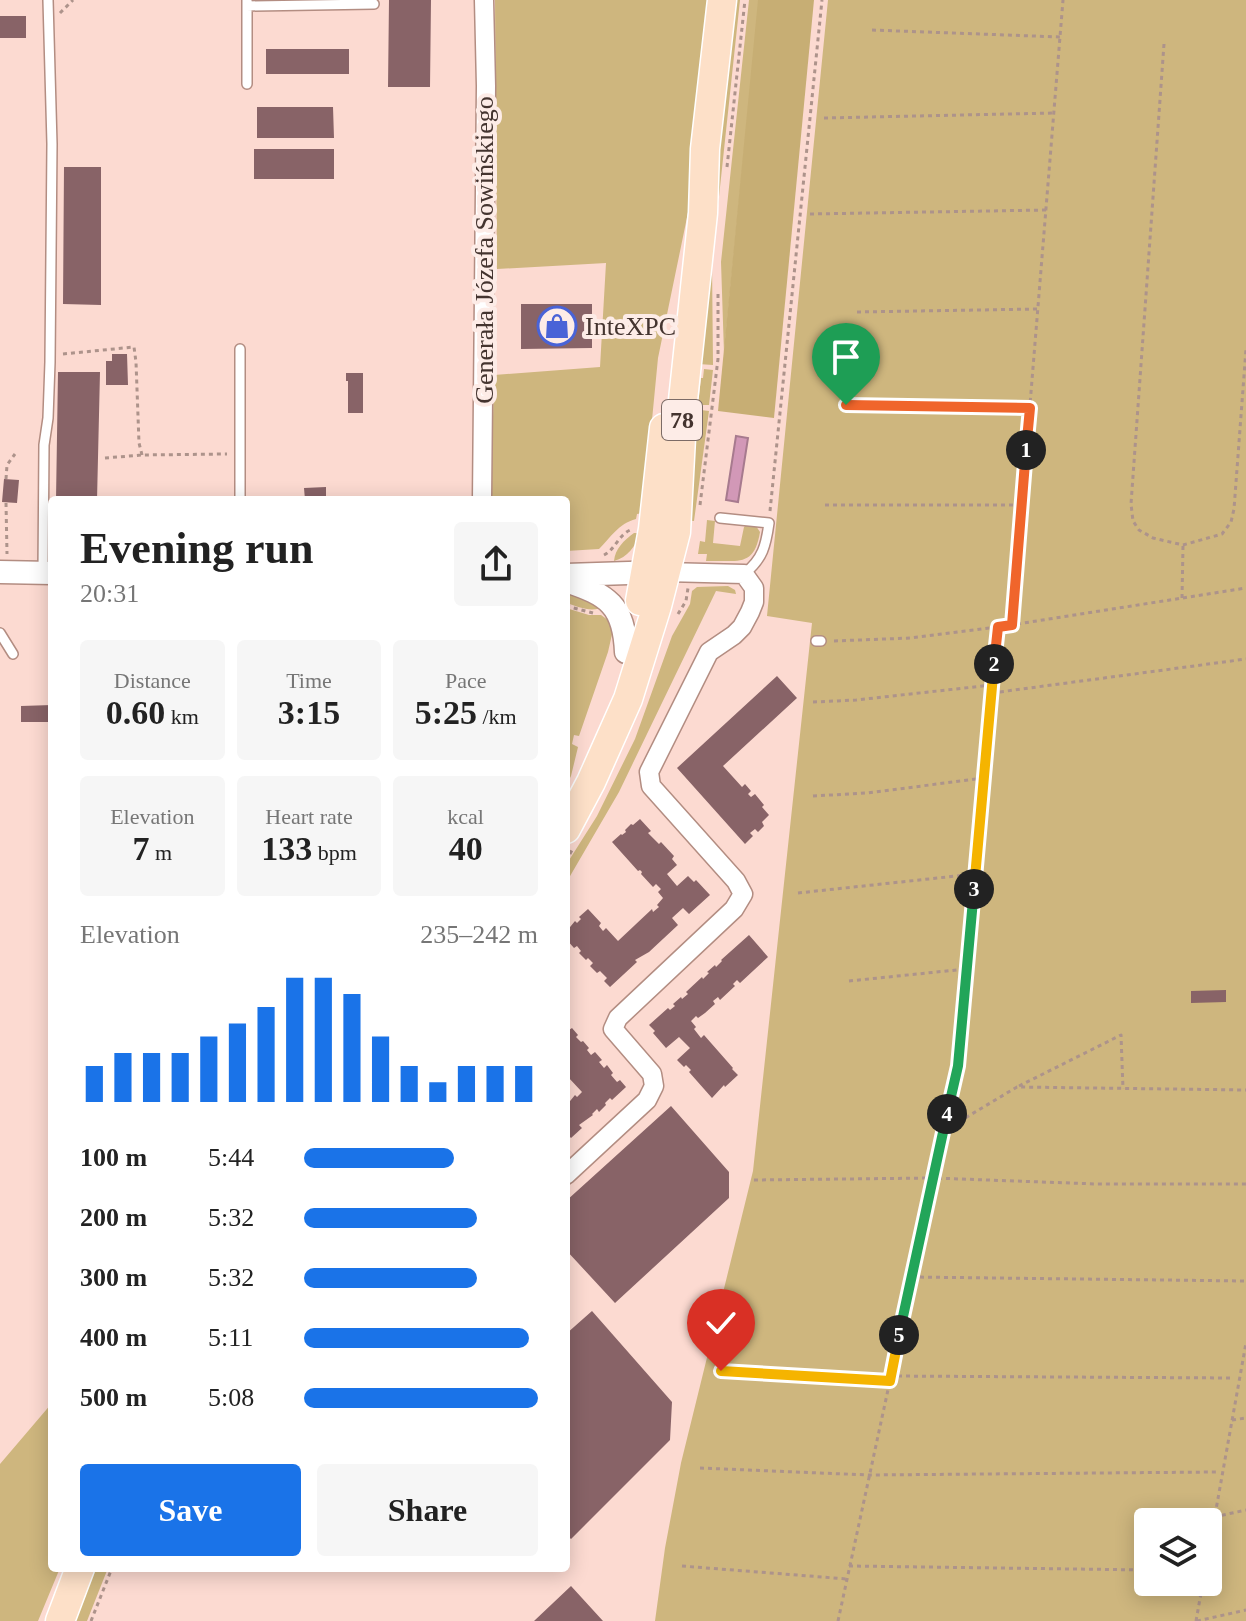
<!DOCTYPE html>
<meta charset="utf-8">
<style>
:root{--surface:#fff;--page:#f6f6f6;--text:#222;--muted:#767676;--accent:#1a73e8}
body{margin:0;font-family:"Times New Roman",serif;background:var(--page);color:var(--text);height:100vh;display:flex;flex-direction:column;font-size:30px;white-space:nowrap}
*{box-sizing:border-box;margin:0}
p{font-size:26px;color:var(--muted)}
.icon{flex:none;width:44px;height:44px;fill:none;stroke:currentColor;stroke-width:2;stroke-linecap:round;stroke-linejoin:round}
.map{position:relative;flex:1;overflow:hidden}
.drawer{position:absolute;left:48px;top:496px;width:522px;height:1076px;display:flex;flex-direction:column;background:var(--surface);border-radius:8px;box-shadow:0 4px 20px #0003}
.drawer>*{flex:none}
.buttons{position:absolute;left:1134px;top:1508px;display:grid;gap:16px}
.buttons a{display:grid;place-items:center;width:88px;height:88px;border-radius:8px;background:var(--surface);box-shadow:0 4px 20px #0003;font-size:40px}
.pin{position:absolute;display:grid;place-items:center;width:68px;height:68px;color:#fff;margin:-82px -34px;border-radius:50% 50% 50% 0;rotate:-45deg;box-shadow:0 0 8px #0007}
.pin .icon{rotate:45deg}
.km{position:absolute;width:40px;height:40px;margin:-20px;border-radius:50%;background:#222;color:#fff;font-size:22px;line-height:40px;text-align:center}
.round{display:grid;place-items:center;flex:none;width:84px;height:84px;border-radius:8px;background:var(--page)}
.summary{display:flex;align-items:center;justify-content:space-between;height:136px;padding:0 32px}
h1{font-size:44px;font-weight:700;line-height:60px}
.stats{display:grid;grid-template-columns:repeat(3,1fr);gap:12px;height:136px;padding:8px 32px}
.stats div{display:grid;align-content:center;border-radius:8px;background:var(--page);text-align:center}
.stats b{font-size:34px;font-weight:700}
.stats small{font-size:22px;font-weight:400}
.stats p{font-size:22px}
.chart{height:224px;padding:16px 32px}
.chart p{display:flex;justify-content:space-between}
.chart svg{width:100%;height:144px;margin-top:8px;stroke:var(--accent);stroke-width:6}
.button{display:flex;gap:16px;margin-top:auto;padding:16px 32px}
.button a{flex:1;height:92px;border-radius:8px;background:var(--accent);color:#fff;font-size:32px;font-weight:700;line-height:92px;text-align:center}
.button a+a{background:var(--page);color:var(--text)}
ul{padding:0 32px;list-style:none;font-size:26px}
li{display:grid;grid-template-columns:128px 96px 1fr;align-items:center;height:60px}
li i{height:20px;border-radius:10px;background:var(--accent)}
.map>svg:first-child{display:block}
</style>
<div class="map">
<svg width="1246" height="1621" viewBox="0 0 1246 1621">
<rect width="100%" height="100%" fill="#fcdad1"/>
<path fill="#ceb67e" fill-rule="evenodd" d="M495,0H712L691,198L658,358L643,513L637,514L636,519C618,524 611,537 599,549L566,551V500H491L494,375L600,367L606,263L497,269Z
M730,0H740L712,262L713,365L698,364Z
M749,0H759L724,353L721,262Z
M828,0H1246V1621H655L665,1548L681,1463L753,1171L812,623L767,616ZM1148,1522H1208V1582H1148Z
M704,369L713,370L709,405H698L701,378H703Z
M693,409L709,411L694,521L683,520Z
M707,520L715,521L713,543L740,546L744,527L746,525L756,526L760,532C754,568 738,560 706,561L707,554H698L700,541L705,542Z
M634,533H640C635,547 628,557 614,561C615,549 624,540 634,533Z
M728,586L735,590L736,594L716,591L619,792L566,883V865L597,816L635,739L672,636L690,604L692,591L697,587Z
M566,591L606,605C593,614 580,607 566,603Z
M566,608L589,615H601L608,620L613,630L608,652L579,736L574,735L572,744L578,747L571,776L566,786Z
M52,1403V1568H60L38,1621H0V1464Z
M94,1568H108L87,1621H73Z"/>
<path fill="#c7ae74" d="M758,0H814L774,418L718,411Z"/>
<path fill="#d298b7" stroke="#a77a8e" stroke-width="2" d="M736,436L748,438L738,502L726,500Z"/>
<path fill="#886367" d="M389,0H431L430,87H388Z
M0,16H26V38H0Z
M266,49H349V74H266Z
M257,107H333L334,138H257Z
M254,149H334V179H254Z
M64,167H101V305L63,304Z
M521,304H592V348L521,349Z
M112,354H127L128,385H106V361H112Z
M58,372H100L97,500H56Z
M346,373H363V413H348V381H346Z
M4,479L19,480L17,503L2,502Z
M326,487V500H305L304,488Z
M777,676L797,698L723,766L742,787L745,784L751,791L748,794L751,797L755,794L764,805L762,807L769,815L762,822L764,826L758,832L755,829L750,833L753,836L745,844L677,768Z
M52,705V722H21V706Z
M640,819L651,831L648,833L659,844L661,842L674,856L672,859L677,865L667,874L677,886L688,876L694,882L696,880L710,895L689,914L683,908L672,918L678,925L649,952L635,960L637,962L610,987L604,981L607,978L600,971L597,973L590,966L593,963L588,958L586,960L579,953L581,951L577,946L574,948L566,939V932L575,921L577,923L581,919L579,917L588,909L601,923L599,926L603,931L606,928L618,941L652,909L653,912L659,907L657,905L663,898L658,892L661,889L656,884L653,887L641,874L642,872L640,870L638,871L612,842L621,834L622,835L626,832L625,830L631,824L633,825Z
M749,935L768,957L740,983L737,980L733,984L735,986L720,1000L718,997L713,1001L715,1004L705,1013L698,1018L696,1016L691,1021L696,1027L694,1029L701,1038L704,1035L733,1068L732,1069L738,1075L725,1087L724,1085L712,1098L689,1072L691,1070L686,1065L684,1067L677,1060L690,1048L679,1037L666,1048L653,1033L655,1031L649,1025L668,1008L670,1010L675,1006L673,1004L681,997L682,999L688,994L686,992L702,977L703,979L709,973L707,972L715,965L716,967L722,961L721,960Z
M1226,990V1002L1191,1003V991Z
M566,1026L569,1030L572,1028L578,1035L576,1037L581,1042L583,1041L589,1048L587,1050L591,1055L595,1052L602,1060L599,1062L604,1068L607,1065L613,1073L611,1075L617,1082L620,1080L626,1087L612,1100L610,1098L605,1103L606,1105L599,1112L597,1109L592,1114L593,1115L579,1125L582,1128L571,1138L569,1136L566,1139V1106L575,1095L577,1097L582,1092L568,1077L570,1075L566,1071Z
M671,1106L729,1172V1198L615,1303L566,1250V1201Z
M592,1311L672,1402L670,1440L571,1539L566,1534V1334Z
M571,1586L603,1621H534Z"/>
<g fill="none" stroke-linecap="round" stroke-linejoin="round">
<defs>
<path id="service" d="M247,0V6L374,4
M247,84V6
M240,500V349
M720,518L769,523C766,545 763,559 744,574
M43,572L44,445L48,418L50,362L52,144L48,0
M0,633L13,654
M816,641H821"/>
<path id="minor" d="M482,500L486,86L484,0
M566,1175L647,1100L654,1086L652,1074L613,1029L618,1018L734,909L743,894L736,881L651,786L649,772L709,652L734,635L742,627L750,612L754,602V588L744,574L665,572"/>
<path id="tertiary" d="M0,572L52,573
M566,575L660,572
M566,581C608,595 624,605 626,652"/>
<path id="primary" d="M640,601L653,529L664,428
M566,829L591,782L628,699L657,606L676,532L683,400L703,213L705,149L722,0
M60,1621L80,1568"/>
</defs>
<use href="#service" stroke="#b38d82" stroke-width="12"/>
<use href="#minor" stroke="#b38d82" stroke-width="21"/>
<use href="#tertiary" stroke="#b38d82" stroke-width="25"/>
<use href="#primary" stroke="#fff" stroke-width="31"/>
<path stroke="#ad938b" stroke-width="3" stroke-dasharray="4 4" stroke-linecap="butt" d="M60,13L73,0
M872,30L1060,37
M1164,44L1131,504L1133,521L1139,530L1153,538L1183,545L1222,534L1231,522L1234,509L1246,349
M824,118L1054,113
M727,167L745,0
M810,214L1046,210
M857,312L1038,309
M63,354L134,347L136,362L139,443L142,455
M846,405L1030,408
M105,458L142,455L227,454
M6,479L7,465L15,454
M6,503L7,554
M700,505L718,359V290
M825,505H1022
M770,511L822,0
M604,555C616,549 619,533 633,529
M1182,598L1183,546
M566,606L593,613
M678,614L686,601L688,588
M1012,625L1063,0
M834,641L910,638L998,627L1246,588
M992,693L1246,659
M813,702L856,700L992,685
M813,796L867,793L984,778
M566,861L572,850
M798,893L975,874
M849,981L966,969
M1019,1086L1121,1035L1123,1089
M945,1130L1017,1087L1246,1090
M754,1180L933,1178L1097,1184H1246
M912,1277L1246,1281
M721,1371L890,1381
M890,1376L1233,1378
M1232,1420L1246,1418
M700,1468L869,1475L1216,1472
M1214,1517L1246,1510
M1208,1554L1246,1343
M682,1566L847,1579
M849,1566L1148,1570
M91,1621L112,1568
M838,1621L958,1066L998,627
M1196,1621L1203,1582
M1197,1621L1246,1610"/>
<use href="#service" stroke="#fff" stroke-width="9"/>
<use href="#minor" stroke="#fff" stroke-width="18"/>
<use href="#tertiary" stroke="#fff" stroke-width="22"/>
<use href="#primary" stroke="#fde0c8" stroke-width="28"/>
</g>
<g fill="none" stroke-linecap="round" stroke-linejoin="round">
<defs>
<path id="split-1" d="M846,405L1030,408L1026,450"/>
<path id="split-2" d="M994,664L998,627L1012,625L1026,450"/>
<path id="split-3" d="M974,889L994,664"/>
<path id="split-4" d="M947,1114L958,1066L974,889"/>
<path id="split-5" d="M899,1335L947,1114"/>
<path id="split-6" d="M721,1371L890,1381L899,1335"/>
</defs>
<use href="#split-1" stroke="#fff" stroke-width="16"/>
<use href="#split-2" stroke="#fff" stroke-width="16"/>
<use href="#split-3" stroke="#fff" stroke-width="16"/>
<use href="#split-4" stroke="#fff" stroke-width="16"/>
<use href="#split-5" stroke="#fff" stroke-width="16"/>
<use href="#split-6" stroke="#fff" stroke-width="16"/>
<use href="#split-1" stroke="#f0652b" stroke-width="10"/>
<use href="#split-2" stroke="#f0652b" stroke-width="10"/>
<use href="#split-3" stroke="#f5b400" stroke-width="10"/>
<use href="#split-4" stroke="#22a559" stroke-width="10"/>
<use href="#split-5" stroke="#22a559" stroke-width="10"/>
<use href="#split-6" stroke="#f5b400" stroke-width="10"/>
</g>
<defs>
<symbol id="shop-ring" viewBox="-11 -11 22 22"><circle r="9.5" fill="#fdece7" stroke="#4963d7" stroke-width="1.5"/><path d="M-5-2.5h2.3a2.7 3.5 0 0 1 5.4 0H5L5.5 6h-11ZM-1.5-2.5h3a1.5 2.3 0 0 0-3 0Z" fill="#4963d7"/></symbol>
</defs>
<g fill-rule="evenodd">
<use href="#shop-ring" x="535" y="304" width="44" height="44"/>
</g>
<g text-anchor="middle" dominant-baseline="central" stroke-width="8" stroke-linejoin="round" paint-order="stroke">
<rect fill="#fdece7" stroke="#7c6b66" stroke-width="2" x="662" y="400" width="40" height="40" rx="6"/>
<g font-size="24" font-weight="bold" fill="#44342f">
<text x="682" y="420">78</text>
</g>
<g font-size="26" fill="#44342f" stroke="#fdece7">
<text transform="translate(484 250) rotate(-90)">Generała Józefa Sowińskiego</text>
</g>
<g font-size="26" fill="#44342f" stroke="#fdece7" text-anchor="start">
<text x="585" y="326">InteXPC</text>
</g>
</g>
</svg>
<div class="buttons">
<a><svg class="icon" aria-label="layers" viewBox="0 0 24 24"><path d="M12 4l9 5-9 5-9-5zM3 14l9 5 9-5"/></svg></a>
</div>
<div class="pin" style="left:846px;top:405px;background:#1e9e55"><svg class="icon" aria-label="arrive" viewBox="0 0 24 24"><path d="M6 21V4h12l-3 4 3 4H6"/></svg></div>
<div class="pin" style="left:721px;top:1371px;background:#d93025"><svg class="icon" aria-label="check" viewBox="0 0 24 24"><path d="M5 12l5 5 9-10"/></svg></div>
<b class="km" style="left:1026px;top:450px">1</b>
<b class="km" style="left:994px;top:664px">2</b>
<b class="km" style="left:974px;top:889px">3</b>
<b class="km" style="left:947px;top:1114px">4</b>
<b class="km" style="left:899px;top:1335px">5</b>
<section class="drawer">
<div class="summary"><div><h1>Evening run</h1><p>20:31</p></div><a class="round"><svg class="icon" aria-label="share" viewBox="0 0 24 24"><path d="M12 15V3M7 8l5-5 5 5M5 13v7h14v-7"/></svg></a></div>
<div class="stats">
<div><p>Distance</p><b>0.60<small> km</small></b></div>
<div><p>Time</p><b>3:15</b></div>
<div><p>Pace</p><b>5:25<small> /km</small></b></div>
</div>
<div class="stats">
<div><p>Elevation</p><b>7<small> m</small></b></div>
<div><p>Heart rate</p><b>133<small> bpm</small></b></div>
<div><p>kcal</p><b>40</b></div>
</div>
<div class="chart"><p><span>Elevation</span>235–242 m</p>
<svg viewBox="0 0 160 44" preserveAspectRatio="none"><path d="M5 44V33M15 44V29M25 44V29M35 44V29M45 44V24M55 44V20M65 44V15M75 44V6M85 44V6M95 44V11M105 44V24M115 44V33M125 44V38M135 44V33M145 44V33M155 44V33"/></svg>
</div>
<ul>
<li><b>100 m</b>5:44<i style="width:64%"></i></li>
<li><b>200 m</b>5:32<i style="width:74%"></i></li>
<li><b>300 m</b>5:32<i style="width:74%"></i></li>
<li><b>400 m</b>5:11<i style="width:96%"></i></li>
<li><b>500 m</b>5:08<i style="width:100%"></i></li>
</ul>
<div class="button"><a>Save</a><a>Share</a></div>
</section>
</div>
